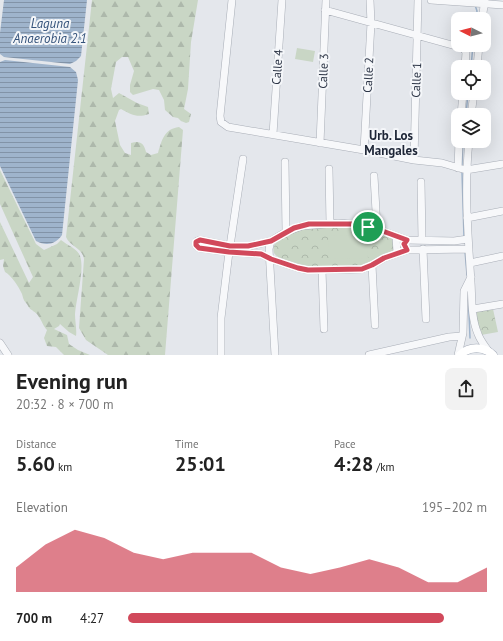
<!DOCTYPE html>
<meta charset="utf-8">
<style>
:root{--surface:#fff;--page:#f2f2f2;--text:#222;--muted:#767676;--accent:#d1495b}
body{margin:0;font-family:"PT Sans",sans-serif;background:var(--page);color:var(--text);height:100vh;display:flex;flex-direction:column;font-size:15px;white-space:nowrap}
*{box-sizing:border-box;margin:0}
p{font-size:13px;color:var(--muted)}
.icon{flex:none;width:22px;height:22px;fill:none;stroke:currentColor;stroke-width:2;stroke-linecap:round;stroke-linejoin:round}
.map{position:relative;height:355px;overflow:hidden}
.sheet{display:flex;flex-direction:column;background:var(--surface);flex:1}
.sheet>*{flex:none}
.needle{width:26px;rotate:276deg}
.fabs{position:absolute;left:451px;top:12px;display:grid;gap:8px}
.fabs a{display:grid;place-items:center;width:40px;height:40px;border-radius:8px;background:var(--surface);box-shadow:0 4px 16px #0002;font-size:20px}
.pin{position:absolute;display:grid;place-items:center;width:34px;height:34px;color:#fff;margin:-17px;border:2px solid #fff;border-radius:50%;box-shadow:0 1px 4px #0007}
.round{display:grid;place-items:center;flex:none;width:42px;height:42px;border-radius:8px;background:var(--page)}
.overview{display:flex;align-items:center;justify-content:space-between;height:68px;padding:0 16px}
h1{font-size:22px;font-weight:700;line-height:30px}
.stats{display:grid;grid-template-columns:repeat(3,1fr);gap:6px;height:68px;padding:4px 16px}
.stats div{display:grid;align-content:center}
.stats b{font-size:20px;font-weight:700}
.stats small{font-size:11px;font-weight:400}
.stats p{font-size:11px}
.chart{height:112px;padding:8px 16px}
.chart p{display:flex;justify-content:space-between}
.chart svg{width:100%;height:72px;margin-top:4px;fill:var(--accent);opacity:.7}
ul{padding:0 16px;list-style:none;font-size:13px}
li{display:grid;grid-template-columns:64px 48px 1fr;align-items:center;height:30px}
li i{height:10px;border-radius:5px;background:var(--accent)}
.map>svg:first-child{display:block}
</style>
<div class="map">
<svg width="503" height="355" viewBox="0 0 503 355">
<defs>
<pattern id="forest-firs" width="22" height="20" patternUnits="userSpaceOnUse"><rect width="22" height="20" fill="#c9d6c5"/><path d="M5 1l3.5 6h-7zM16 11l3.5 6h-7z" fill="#adb8ab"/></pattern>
<pattern id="park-crowns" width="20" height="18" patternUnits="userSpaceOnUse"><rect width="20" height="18" fill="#c9d6c5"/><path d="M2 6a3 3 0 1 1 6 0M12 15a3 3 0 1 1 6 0" fill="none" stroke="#adb8ab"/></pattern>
<pattern id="water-rules" width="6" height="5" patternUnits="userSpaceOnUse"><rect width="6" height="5" fill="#9fb4cc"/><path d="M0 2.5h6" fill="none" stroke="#8293a7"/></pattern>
</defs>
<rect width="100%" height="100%" fill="#e4e7ec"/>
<path fill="url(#forest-firs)" d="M92,0H198L191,42L188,89L184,109L191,114L189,122L186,123L181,121L178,118L173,117L165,110L164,100L159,90L153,89L133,95L130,92V85L134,71L128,57H122L116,62L111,89L113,98L119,93L137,103L148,107L149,114C137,118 132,115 121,109L119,110L115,121L120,145L125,153L131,155V143C140,140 144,143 146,152L151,155L158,153C162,140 164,129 179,127L183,130L165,355H108L86,340L79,328L84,259C82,247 70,247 66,237Z
M0,170L36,244L44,250L57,244L61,240C67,245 78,249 80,256C85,269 76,299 75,314C75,321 77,331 76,336L69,332L60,324L59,326L54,329L67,335L69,344L78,350L90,355H64L56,347L47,346L44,338L47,330C43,326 42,321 39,317C37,313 34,312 32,310C29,309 28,305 26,303C23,300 23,297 22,294C19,287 11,275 5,272L3,266L4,259L0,260V222L29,283L33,277L0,204Z"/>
<path fill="url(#park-crowns)" d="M337,226C356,227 377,229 393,239L394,250L392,252C385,256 377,260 370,263C348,271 308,272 287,261C283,259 276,257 274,253C269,239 297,230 307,228C316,227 327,227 337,226Z
M493,309L498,332L481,335L475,312Z"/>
<path fill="#c9d6c5" d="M297,48L315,51L313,62L295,59Z
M367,235L368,258L329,259L328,236Z"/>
<path fill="url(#water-rules)" d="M4,0H87L81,56L76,61L70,64L4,57L0,54V33Z
M5,60L70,67L76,72L78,80L62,235C55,245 46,246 36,241L0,166V62Z"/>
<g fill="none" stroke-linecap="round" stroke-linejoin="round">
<path stroke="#9fb4cc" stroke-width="1.5" d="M475,5L477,11L476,19
M471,67L473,45
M466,115L468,93
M462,165L463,141
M462,172L464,237
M465,251L467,275
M468,291L470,338"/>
<defs>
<path id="minor" d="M232,0L220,116L221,122L228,127L364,150L414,160L442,163L466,170L503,164
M431,0L503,5
M325,10L463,48L466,52L465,67
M482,19L485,0
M477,67L479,45
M461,115L463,93
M471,115L474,93
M273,134L282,0
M469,141C464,188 468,235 471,282C472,298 471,318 478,334C480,340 485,346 489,352
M320,143L326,0
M364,150L371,23L370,0
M414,160L418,0
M285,162L286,232
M458,168L459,141
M329,169L330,224
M374,176L377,229
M421,182L422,240
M467,218L503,211
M396,237L397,252
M468,239L454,241L407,240L377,229L351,224L338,223L302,226L286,232L271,241L249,246H230L200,240L197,241L196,245L199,248L229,252L261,254L271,259L298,268L308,270H337L362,269L372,265L384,258L407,250L469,249
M271,241L269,249L275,355
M230,246L243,159
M423,249L426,319
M470,263L503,256
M372,265L375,325
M322,270L324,329
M473,309L503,304
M0,343L8,355
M221,355V318L229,252
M369,355L449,337L462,336
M458,355L463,333L464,291L471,277"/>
<path id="major" d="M460,355C469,346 484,346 493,355"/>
</defs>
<use href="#minor" stroke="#a9aeb7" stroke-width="8"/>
<use href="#major" stroke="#a3abb8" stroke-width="9"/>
<use href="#minor" stroke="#f7f8fa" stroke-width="7"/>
<use href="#major" stroke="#fff" stroke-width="8"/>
</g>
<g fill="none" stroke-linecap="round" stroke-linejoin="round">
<defs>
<path id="route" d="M309,224H351L377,229L407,240L404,244L407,250L384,258L372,265L362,269L308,270L298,268L271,259L261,254L229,252L199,248L196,245V242L200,240L230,246H248L271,241L294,228Z"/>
</defs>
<use href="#route" stroke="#fff" stroke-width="8"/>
<use href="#route" stroke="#d1495b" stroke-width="5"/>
</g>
<g text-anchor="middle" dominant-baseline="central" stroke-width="4" stroke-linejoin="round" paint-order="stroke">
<g font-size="12" fill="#2b3445" stroke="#f4f6f9">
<text transform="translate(277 67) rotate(-86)">Calle 4</text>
<text transform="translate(323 71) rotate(-88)">Calle 3</text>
<text transform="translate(368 75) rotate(-87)">Calle 2</text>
<text transform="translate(416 80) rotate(-88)">Calle 1</text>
</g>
<g font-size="13" font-style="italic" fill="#34527a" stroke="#f4f6f9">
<text x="50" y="23">Laguna<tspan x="50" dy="15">Anaerobia 2.1</tspan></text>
</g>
<g font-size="13" font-weight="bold" fill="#1d2536" stroke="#f4f6f9">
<text x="391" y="135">Urb. Los<tspan x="391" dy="15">Mangales</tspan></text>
</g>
</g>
</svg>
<div class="fabs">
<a><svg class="needle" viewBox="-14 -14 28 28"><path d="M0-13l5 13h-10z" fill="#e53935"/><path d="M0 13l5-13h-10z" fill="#767676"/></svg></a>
<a><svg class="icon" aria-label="locate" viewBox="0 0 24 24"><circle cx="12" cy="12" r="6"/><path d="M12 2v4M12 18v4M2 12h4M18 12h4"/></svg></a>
<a><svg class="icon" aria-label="layers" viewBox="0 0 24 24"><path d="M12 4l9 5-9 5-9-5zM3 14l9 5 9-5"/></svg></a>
</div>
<div class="pin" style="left:368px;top:227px;background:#1e9e55"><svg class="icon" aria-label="arrive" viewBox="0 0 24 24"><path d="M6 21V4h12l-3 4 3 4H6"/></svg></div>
</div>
<section class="sheet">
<div class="overview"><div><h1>Evening run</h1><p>20:32 · 8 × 700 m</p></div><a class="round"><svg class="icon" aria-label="share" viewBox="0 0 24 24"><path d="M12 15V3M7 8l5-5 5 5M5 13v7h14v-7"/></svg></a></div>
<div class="stats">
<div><p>Distance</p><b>5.60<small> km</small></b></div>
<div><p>Time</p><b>25:01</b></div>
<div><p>Pace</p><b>4:28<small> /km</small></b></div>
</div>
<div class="chart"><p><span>Elevation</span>195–202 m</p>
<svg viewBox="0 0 160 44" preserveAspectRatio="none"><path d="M0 44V29L10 15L20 6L30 11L40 20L50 24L60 20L70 20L80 20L90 29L100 33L110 29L120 24L130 29L140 38L150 38L160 29V44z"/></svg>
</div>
<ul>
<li><b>700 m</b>4:27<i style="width:88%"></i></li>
</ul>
</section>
